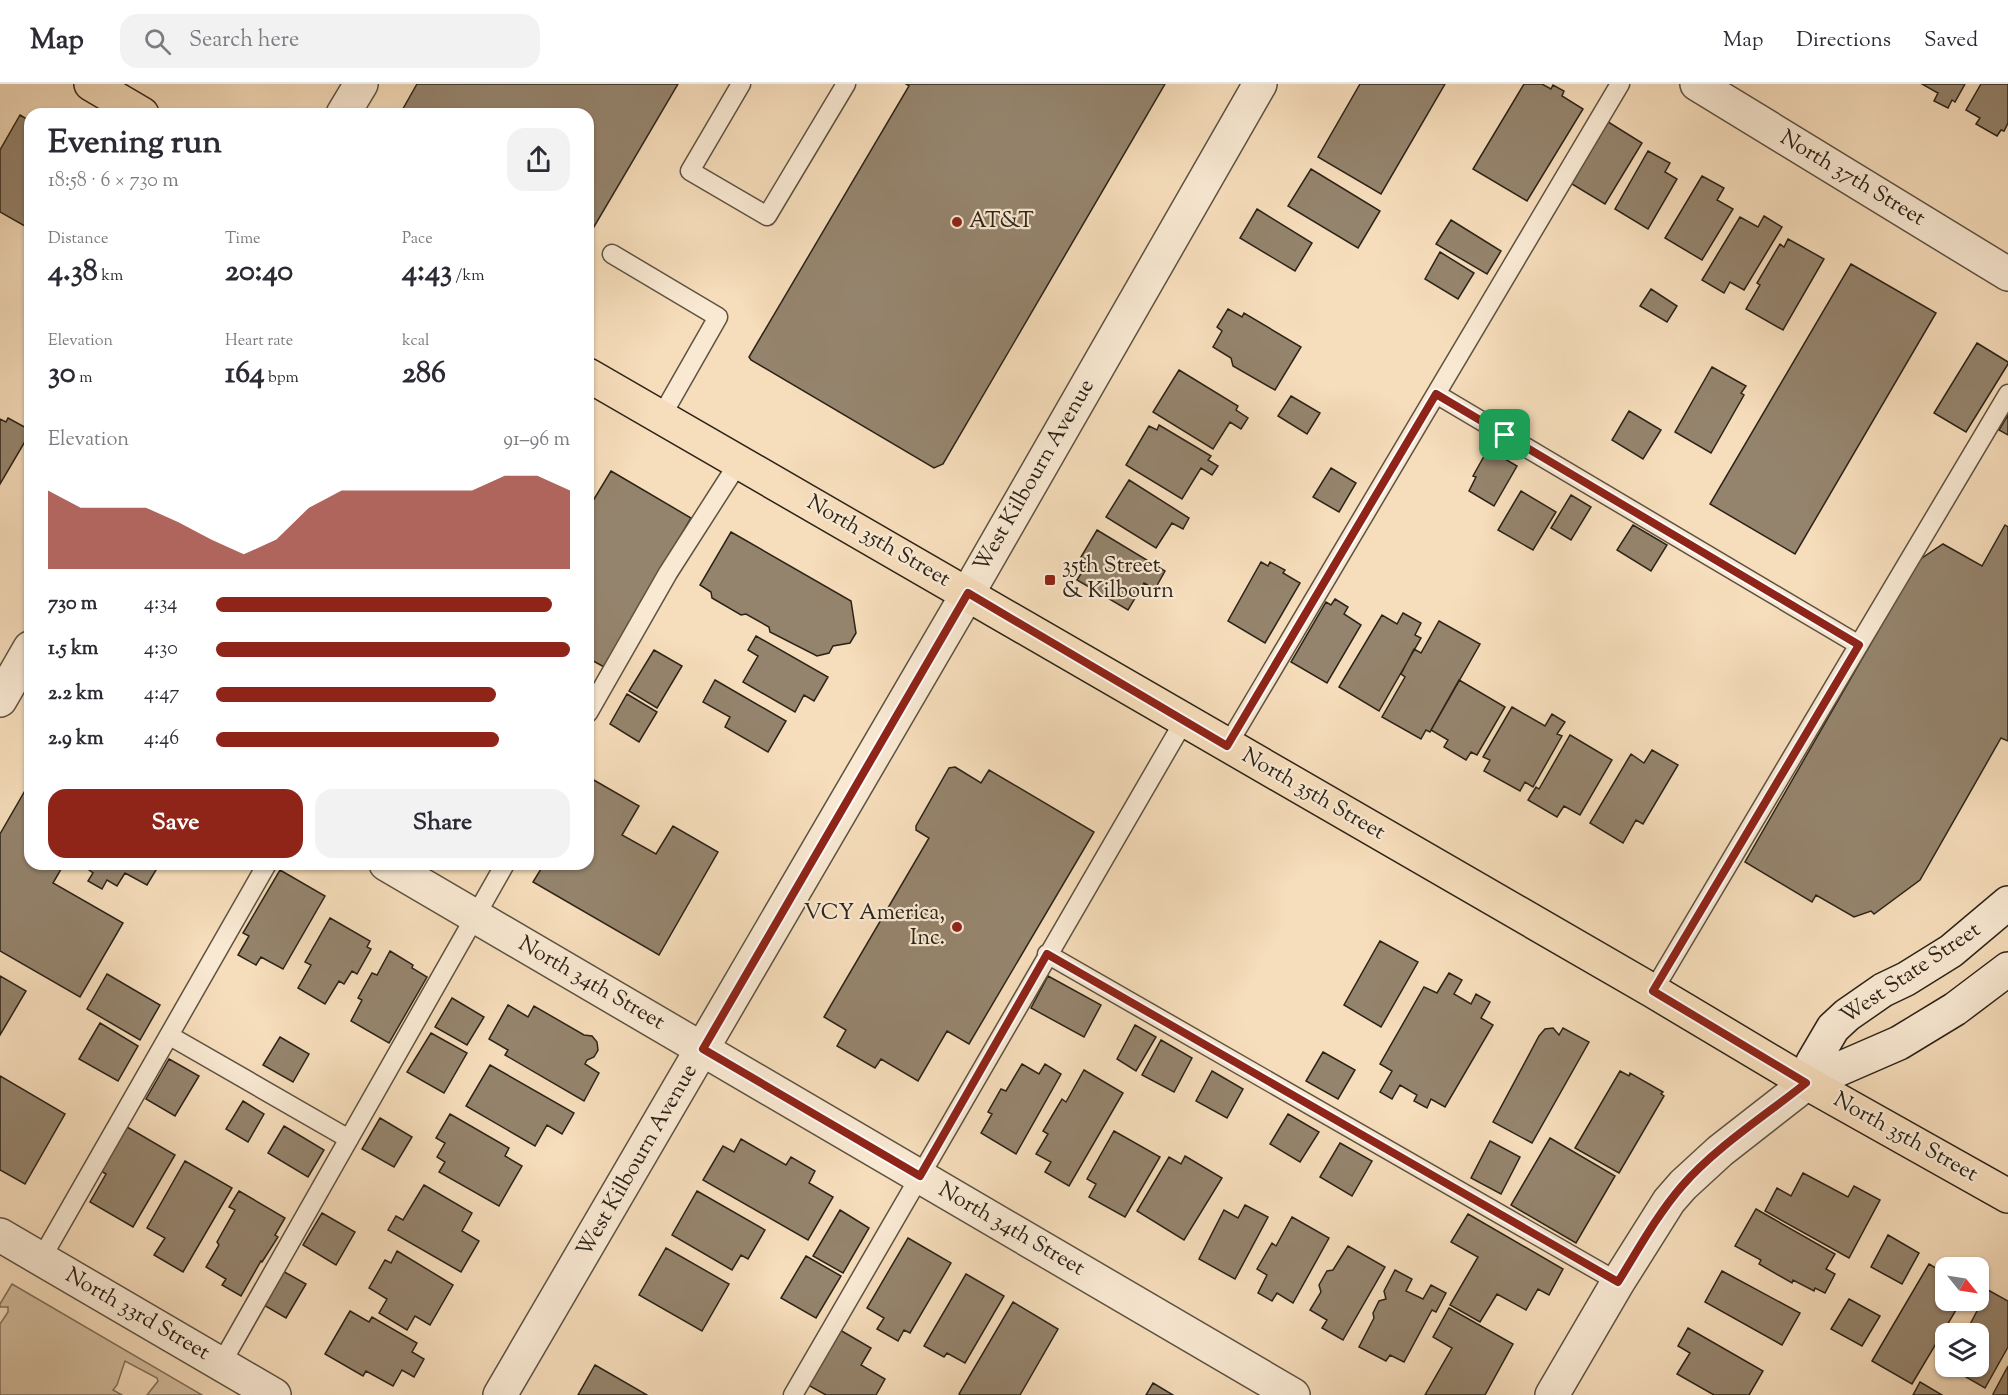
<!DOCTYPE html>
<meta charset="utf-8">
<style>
:root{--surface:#fff;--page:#f2f2f3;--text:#2b2b33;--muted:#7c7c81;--line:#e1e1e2;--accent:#8f2418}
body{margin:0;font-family:"Sorts Mill Goudy",serif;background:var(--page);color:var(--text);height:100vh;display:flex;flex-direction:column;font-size:22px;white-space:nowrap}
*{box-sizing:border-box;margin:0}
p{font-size:20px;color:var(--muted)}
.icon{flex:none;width:33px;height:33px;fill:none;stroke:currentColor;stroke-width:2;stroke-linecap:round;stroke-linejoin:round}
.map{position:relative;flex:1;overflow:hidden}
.details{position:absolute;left:24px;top:24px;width:570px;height:762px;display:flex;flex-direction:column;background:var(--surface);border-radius:18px;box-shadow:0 2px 4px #0004}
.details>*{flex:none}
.needle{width:39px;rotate:120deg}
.fabs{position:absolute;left:1935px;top:1173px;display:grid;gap:12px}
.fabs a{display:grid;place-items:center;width:54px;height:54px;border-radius:12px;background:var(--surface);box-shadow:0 2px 4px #0004;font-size:30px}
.pin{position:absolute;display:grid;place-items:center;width:51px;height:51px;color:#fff;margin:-26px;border-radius:12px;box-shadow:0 3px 9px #0006}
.round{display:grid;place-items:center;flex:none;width:63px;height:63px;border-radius:18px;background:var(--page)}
.head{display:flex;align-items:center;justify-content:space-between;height:102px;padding:0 24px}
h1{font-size:33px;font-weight:800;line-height:45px}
.metrics{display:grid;grid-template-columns:repeat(3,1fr);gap:9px;height:102px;padding:6px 24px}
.metrics div{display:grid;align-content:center}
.metrics b{font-size:30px;font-weight:800}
.metrics small{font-size:16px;font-weight:400}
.metrics p{font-size:16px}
.chart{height:168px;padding:12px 24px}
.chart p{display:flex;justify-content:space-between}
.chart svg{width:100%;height:108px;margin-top:6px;fill:var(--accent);opacity:.7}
.action{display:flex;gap:12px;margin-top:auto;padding:12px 24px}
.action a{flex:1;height:69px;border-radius:18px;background:var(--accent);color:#fff;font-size:24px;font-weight:800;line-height:69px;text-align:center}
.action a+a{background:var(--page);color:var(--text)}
ul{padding:0 24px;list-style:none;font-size:20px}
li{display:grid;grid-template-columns:96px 72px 1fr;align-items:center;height:45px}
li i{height:15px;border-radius:8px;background:var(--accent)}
header{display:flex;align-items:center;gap:36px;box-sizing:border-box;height:84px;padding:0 30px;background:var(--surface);border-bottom:2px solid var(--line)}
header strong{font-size:28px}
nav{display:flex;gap:33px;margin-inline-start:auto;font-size:21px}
.search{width:420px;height:54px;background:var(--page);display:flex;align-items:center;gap:15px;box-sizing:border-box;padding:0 21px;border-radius:18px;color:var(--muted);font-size:22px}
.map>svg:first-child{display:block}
</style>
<header>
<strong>Map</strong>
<div class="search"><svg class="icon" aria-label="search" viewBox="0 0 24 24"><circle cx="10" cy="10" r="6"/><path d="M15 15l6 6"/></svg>Search here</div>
<nav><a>Map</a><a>Directions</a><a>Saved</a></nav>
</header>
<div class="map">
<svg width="2008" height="1311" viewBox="0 0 2008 1311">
<rect width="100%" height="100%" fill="#f6ddbb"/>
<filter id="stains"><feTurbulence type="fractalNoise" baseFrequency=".00333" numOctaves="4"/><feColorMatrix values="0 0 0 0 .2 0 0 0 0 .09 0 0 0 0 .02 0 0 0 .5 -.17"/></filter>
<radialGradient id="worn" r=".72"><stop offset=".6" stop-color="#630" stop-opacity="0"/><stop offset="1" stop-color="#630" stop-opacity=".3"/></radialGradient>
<path fill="#d4bd9f" stroke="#80705c" stroke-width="1.5" d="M12,1200L202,1311H147L158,1297L157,1294L125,1277L117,1301L113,1306L122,1311H0V1240L8,1228V1223H0V1220Z"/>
<path fill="#95846d" stroke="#2c2318" stroke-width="1.5" d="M417,0H678L588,153V30H400Z
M906,0H1165L943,380L934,384L751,276L749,273L909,2Z
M1360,0H1445L1381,110L1318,73Z
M1524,0H1542L1551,5L1553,1L1564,7L1562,12L1583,25L1527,117L1473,85Z
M1922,0H1965L1955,18L1952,16L1948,24L1934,17L1938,9Z
M1981,0H2008V39L2004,47L2001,46L1997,52L1976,40L1980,34L1966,26Z
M20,31L30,37V145L0,128V66Z
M1605,36L1642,59L1605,120L1567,97Z
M1648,67L1670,79L1665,88L1677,95L1648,145L1615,125Z
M1311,85L1380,127L1358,164L1288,122Z
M1702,92L1724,104L1717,116L1733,125L1702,176L1665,154Z
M1257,125L1312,159L1295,187L1240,154Z
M1764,132L1782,143L1744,206L1730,198L1724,209L1702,196L1740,133L1758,143Z
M1451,136L1501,167L1487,190L1436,160Z
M1788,155L1824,175L1783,246L1746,225L1760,201L1757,199L1780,160L1784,163Z
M1440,168L1474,189L1458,215L1425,195Z
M1851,180L1936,229L1795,470L1710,420Z
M1651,205L1677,222L1667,238L1640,222Z
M1228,225L1242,233L1244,229L1301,263L1275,306L1233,282L1231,274L1213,263L1222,247L1217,243Z
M1977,259L2008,278V280L1966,348L1934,329Z
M1712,283L1746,302L1741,309L1744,311L1711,369L1675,348Z
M1179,286L1238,322L1236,326L1248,334L1241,345L1230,338L1213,365L1153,328Z
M1291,312L1320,329L1307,350L1278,332Z
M1629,327L1661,346L1643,375L1612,356Z
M2008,331V351L1999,346Z
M8,334L30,346V349L0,400V335L6,338Z
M1159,341L1211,372L1208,376L1218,382L1212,391L1201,384L1182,415L1126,381L1149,342L1157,346Z
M1488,365L1517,382L1494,422L1469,407L1476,393L1473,392Z
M1331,384L1356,399L1339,428L1313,413Z
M611,387L691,434L604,583L588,574V425Z
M1129,396L1189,434L1183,445L1172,439L1156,464L1106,433Z
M1521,407L1556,428L1533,466L1498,446Z
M1571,411L1591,423L1571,456L1551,444Z
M1633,441L1667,461L1651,487L1617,466Z
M2005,441L2008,443V657L2001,654L1920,796L1874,830L1871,827L1854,833L1816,811L1812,818L1745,778L1919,476L1943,460L1982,482Z
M1097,446L1165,487L1155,505L1144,499L1128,526L1077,496L1089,477L1081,473Z
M731,448L851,517L856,549L850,559L833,562L829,569L817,572L770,548L769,543L746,530L741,531L712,514L711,508L700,501Z
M1261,478L1268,482L1270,478L1285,486L1283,489L1300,499L1265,559L1228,537Z
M1335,515L1348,523L1344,530L1361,541L1327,599L1291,578L1326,518L1331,521Z
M1403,529L1421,539L1415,551L1421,554L1379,627L1339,603L1382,531L1397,540Z
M1439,537L1480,560L1430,648L1426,646L1421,655L1382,633L1405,593L1401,590L1414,565L1421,569Z
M756,552L828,593L814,617L804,611L795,628L743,598L758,572L748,566Z
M654,566L682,582L657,624L629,607Z
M715,596L786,637L768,668L725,643L730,633L703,618Z
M1459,596L1505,623L1477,671L1471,668L1466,676L1444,663L1448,656L1431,646Z
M627,610L657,628L639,658L610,640Z
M1512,623L1545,642L1552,630L1565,638L1557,650L1562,652L1533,703L1525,698L1520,707L1484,687L1490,676L1483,673Z
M1570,651L1612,676L1580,731L1564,722L1557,733L1528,716L1536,703L1539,705Z
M1652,666L1678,681L1643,740L1636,736L1623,759L1590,739L1631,670L1644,679Z
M955,683L981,699L989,686L1094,748L969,960L947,947L918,997L881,975L875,984L837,962L846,946L824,933L929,754L916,746V742L949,684Z
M592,695L639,722L622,751L656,770L673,742L718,768L659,871L533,798L544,780H588V703Z
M30,698V780H64L53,799L123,839L80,913L0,867V750Z
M81,780H149V782L156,786L147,801L125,789L117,802L107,796L102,805L88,797L93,789Z
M280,786L325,812L283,885L261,873L256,881L238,871L249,852L243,849Z
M330,834L370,857L367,863L371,865L357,890L352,887L344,900L339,897L325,920L298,904L311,881L305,878Z
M1380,857L1418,878L1381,943L1344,921Z
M390,867L413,881L412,884L427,893L389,959L351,937L362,916L358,914L372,889L377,891Z
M1449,889L1462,896L1454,910L1471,920L1476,910L1490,918L1481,934L1493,941L1445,1023L1431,1015L1427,1024L1414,1017L1417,1011L1400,1001L1392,1015L1380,1008L1392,987L1380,980L1424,903L1437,909Z
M107,890L160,921L140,956L87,925Z
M0,892L26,907L0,951Z
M1048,892L1101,921L1084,953L1031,924Z
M452,914L484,933L467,961L435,943Z
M508,921L528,933L534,922L584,951L592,952L597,958L598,966L594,973L587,976L585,980L599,989L584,1017L505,971L508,966L489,955Z
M100,939L138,962L118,997L79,975Z
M1135,941L1156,953L1136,987L1117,975Z
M1553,944L1559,951L1563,944L1589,958L1532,1059L1493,1038L1539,952L1545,945Z
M431,949L467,969L444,1009L407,988Z
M280,953L309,970L293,998L263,981Z
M1161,956L1192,974L1174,1008L1142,991Z
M1323,968L1355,986L1338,1015L1306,997Z
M169,975L199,992L175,1032L146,1015Z
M1022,980L1039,990L1045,980L1061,990L1016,1070L981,1049L992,1030L988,1028L1001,1005L1006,1007Z
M490,981L574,1029L562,1050L547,1041L535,1062L466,1022Z
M1084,986L1123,1009L1069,1102L1045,1088L1051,1078L1036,1070L1048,1050L1043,1047L1062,1015L1066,1018Z
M1212,987L1243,1005L1227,1034L1196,1017Z
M1620,987L1629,992L1630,989L1663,1008L1661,1010L1664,1012L1619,1089L1575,1064Z
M0,992L65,1030L25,1100L0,1086Z
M243,1017L264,1030L248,1058L226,1045Z
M450,1030L509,1064L505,1072L522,1082L499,1122L439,1088L445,1078L437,1073L445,1059L436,1054Z
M1288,1030L1319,1048L1300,1078L1270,1060Z
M380,1034L412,1053L394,1083L362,1065Z
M284,1042L324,1066L308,1093L268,1069Z
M127,1043L175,1071L133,1143L90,1118L106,1090L101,1087Z
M1114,1047L1160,1073L1125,1133L1089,1113L1096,1100L1087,1095Z
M1550,1054L1615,1092L1576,1159L1511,1121Z
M741,1055L786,1081L791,1073L815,1087L809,1099L833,1113L808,1156L703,1096L723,1062L734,1068Z
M1490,1057L1520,1073L1501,1110L1471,1094Z
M1340,1059L1372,1077L1352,1112L1320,1093Z
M1185,1072L1222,1094L1184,1156L1137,1127L1169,1073L1181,1080Z
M185,1077L232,1104L183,1188L154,1171L165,1154L147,1144Z
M1803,1089L1848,1113L1854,1102L1880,1116L1849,1174L1765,1127L1777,1104L1791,1112Z
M424,1101L472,1129L462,1147L479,1157L461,1188L388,1146L396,1132L403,1136Z
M239,1107L285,1134L275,1151L278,1153L262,1178L261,1177L241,1212L222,1201L226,1195L206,1183L219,1161L217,1158L235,1126L229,1123Z
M697,1107L765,1146L748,1175L741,1171L732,1186L672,1151Z
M1245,1121L1268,1133L1235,1195L1199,1175L1224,1126L1238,1134Z
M1756,1125L1835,1170L1826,1185L1835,1190L1825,1209L1815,1204L1814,1207L1793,1196L1792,1199L1759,1180L1761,1176L1735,1162Z
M840,1126L869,1144L843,1189L813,1172Z
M322,1129L355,1148L336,1181L303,1161Z
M1468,1130L1563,1185L1549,1211L1538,1205L1526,1226L1497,1210L1480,1238L1450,1221L1478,1173L1451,1158Z
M1292,1133L1329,1154L1293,1219L1277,1209L1272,1217L1258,1209L1267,1191L1257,1185L1272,1159L1276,1162Z
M1888,1151L1919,1169L1902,1200L1871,1183Z
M908,1154L951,1179L910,1249L904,1246L898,1257L877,1245L884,1234L867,1224Z
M1348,1162L1385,1183L1343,1256L1322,1244L1327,1236L1310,1226L1321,1208L1319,1201L1327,1187L1333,1186Z
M666,1164L729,1200L702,1247L639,1211Z
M397,1167L453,1201L430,1241L415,1232L407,1246L379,1229L387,1215L369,1204L385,1176L391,1179Z
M806,1172L841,1192L816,1234L781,1214Z
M1929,1180L1946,1190V1216H1962L1912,1300L1872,1277Z
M281,1186L306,1200L286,1234L262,1220Z
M1395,1186L1412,1195L1406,1207L1423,1215L1431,1201L1446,1209L1436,1228L1432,1226L1404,1278L1390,1271L1386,1277L1359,1263L1374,1234L1373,1229L1379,1217L1386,1215L1384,1207Z
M1722,1187L1800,1229L1782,1261L1705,1218Z
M966,1190L1004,1212L965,1279L947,1269L944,1273L924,1262Z
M1988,1206L2008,1217V1263L1985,1304L1947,1282H1978V1250H1965Z
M1849,1215L1880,1232L1862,1262L1831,1245Z
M1013,1218L1058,1245L1020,1311H961L959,1310Z
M1449,1224L1513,1260L1485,1311H1425L1452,1264L1433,1253Z
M350,1227L369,1238L372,1233L417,1259L412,1268L424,1275L414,1293L402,1286L393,1302L366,1287L363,1292L325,1270Z
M1688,1244L1763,1287L1749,1311H1714L1677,1290L1690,1269L1678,1262Z
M840,1246L871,1264L861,1281L885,1295L876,1311H826L808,1301Z
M595,1281L647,1311H578Z
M2008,1282V1311H1994L1993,1310Z
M1920,1298L1942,1311H1913Z
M1153,1299L1173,1311H1146Z"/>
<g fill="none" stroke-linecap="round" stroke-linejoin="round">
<defs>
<path id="service" d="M741,0L690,87L767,132L846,0
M612,170L718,233L661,333
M1436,310L1859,561
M588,629L668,489L739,378
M1227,662L1620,0
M1047,870L1618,1198
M1653,907L2008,310
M170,952L349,1055
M41,1175L267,780
M221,1280L505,780
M793,1311L1184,637"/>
<path id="minor" d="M1697,0L2008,190
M386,780L1293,1311
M0,1151L274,1311
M500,1311L968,509L1260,0"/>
<path id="tertiary" d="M343,30L361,0
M0,616L30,564
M1552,1311L1618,1198L1669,1117L1683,1101L1720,1067L1807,999"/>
<path id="secondary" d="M1807,999L1813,978L1833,944L1847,931L1883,906L1906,895L1951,867L2008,819
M1807,999L1899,959L1955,925L2008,885"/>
<path id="primary" d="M91,0L142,30
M588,291L1653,907L1807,999L2008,1112"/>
</defs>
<use href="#service" stroke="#5e5241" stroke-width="21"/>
<use href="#minor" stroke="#5e5241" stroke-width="36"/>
<use href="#tertiary" stroke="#5e5241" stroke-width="36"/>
<use href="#secondary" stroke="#2c2318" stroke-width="36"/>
<use href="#primary" stroke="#2c2318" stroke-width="36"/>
<use href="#service" stroke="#f9e9d3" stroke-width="18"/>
<use href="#minor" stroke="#f9e9d3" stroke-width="33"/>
<use href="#tertiary" stroke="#f9e9d3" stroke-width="33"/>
<use href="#secondary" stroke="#f9e9d3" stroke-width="33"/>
<use href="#primary" stroke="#f6ddbb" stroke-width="33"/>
</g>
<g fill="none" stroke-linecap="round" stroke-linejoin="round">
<defs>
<path id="route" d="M1436,310L1859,561L1653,907L1806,999C1766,1031 1716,1063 1682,1102C1657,1131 1638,1166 1618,1198L1047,870L920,1092L703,965L968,509L1227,662Z"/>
</defs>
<use href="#route" stroke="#fff" stroke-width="12"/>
<use href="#route" stroke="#8f2418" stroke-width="8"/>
</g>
<g fill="#8f2418" stroke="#f9e9d3" stroke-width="2">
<circle cx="957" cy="138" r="6"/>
<rect x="1044" y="490" width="12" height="12" rx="3"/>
<circle cx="957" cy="843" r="6"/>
</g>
<g text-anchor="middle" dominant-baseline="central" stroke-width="4.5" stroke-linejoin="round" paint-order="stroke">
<g font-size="22" fill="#2c2318" stroke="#f9e9d3">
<text transform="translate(1852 95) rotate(31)">North 37th Street</text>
<text transform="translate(1035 392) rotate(-60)">West Kilbourn Avenue</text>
<text transform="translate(878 458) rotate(30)">North 35th Street</text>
<text transform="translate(1313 711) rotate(30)">North 35th Street</text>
<text transform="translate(1911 890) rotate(-34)">West State Street</text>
<text transform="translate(591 900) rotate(30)">North 34th Street</text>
<text transform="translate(1905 1054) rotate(29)">North 35th Street</text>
<text transform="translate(638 1077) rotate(-60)">West Kilbourn Avenue</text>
<text transform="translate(1011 1146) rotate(30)">North 34th Street</text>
<text transform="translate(137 1231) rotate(30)">North 33rd Street</text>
</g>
<g font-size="22" fill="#2c2318" stroke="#f9e9d3" text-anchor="start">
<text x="969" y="138">AT&amp;T</text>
<text x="1062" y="483">35th Street<tspan x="1062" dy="25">&amp; Kilbourn</tspan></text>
<text x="945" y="830" text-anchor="end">VCY America,<tspan x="945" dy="25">Inc.</tspan></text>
</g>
</g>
<rect width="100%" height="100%" filter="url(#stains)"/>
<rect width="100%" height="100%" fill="url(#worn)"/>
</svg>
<div class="fabs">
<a><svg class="needle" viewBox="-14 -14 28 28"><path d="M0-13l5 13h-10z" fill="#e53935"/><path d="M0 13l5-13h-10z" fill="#7c7c81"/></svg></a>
<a><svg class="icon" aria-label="layers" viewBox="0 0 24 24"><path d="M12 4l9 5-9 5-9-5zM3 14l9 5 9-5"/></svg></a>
</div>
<div class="pin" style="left:1505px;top:351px;background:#1e9e55"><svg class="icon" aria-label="arrive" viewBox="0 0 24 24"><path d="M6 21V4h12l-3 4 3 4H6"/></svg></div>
<section class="details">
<div class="head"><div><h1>Evening run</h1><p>18:58 · 6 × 730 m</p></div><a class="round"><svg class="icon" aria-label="share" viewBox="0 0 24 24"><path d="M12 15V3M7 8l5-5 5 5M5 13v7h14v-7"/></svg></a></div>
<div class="metrics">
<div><p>Distance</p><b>4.38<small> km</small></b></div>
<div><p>Time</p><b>20:40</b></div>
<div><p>Pace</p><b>4:43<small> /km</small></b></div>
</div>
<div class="metrics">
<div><p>Elevation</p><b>30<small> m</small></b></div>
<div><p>Heart rate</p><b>164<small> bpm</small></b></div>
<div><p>kcal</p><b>286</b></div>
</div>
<div class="chart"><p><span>Elevation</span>91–96 m</p>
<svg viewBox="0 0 160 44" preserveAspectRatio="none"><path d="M0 44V12L10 19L20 19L30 19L40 25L50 32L60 38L70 32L80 19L90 12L100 12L110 12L120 12L130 12L140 6L150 6L160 12V44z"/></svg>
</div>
<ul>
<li><b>730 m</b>4:34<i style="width:95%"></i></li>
<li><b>1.5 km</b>4:30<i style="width:100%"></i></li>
<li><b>2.2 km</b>4:47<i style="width:79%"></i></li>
<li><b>2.9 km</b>4:46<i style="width:80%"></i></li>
</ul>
<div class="action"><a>Save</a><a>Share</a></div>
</section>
</div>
